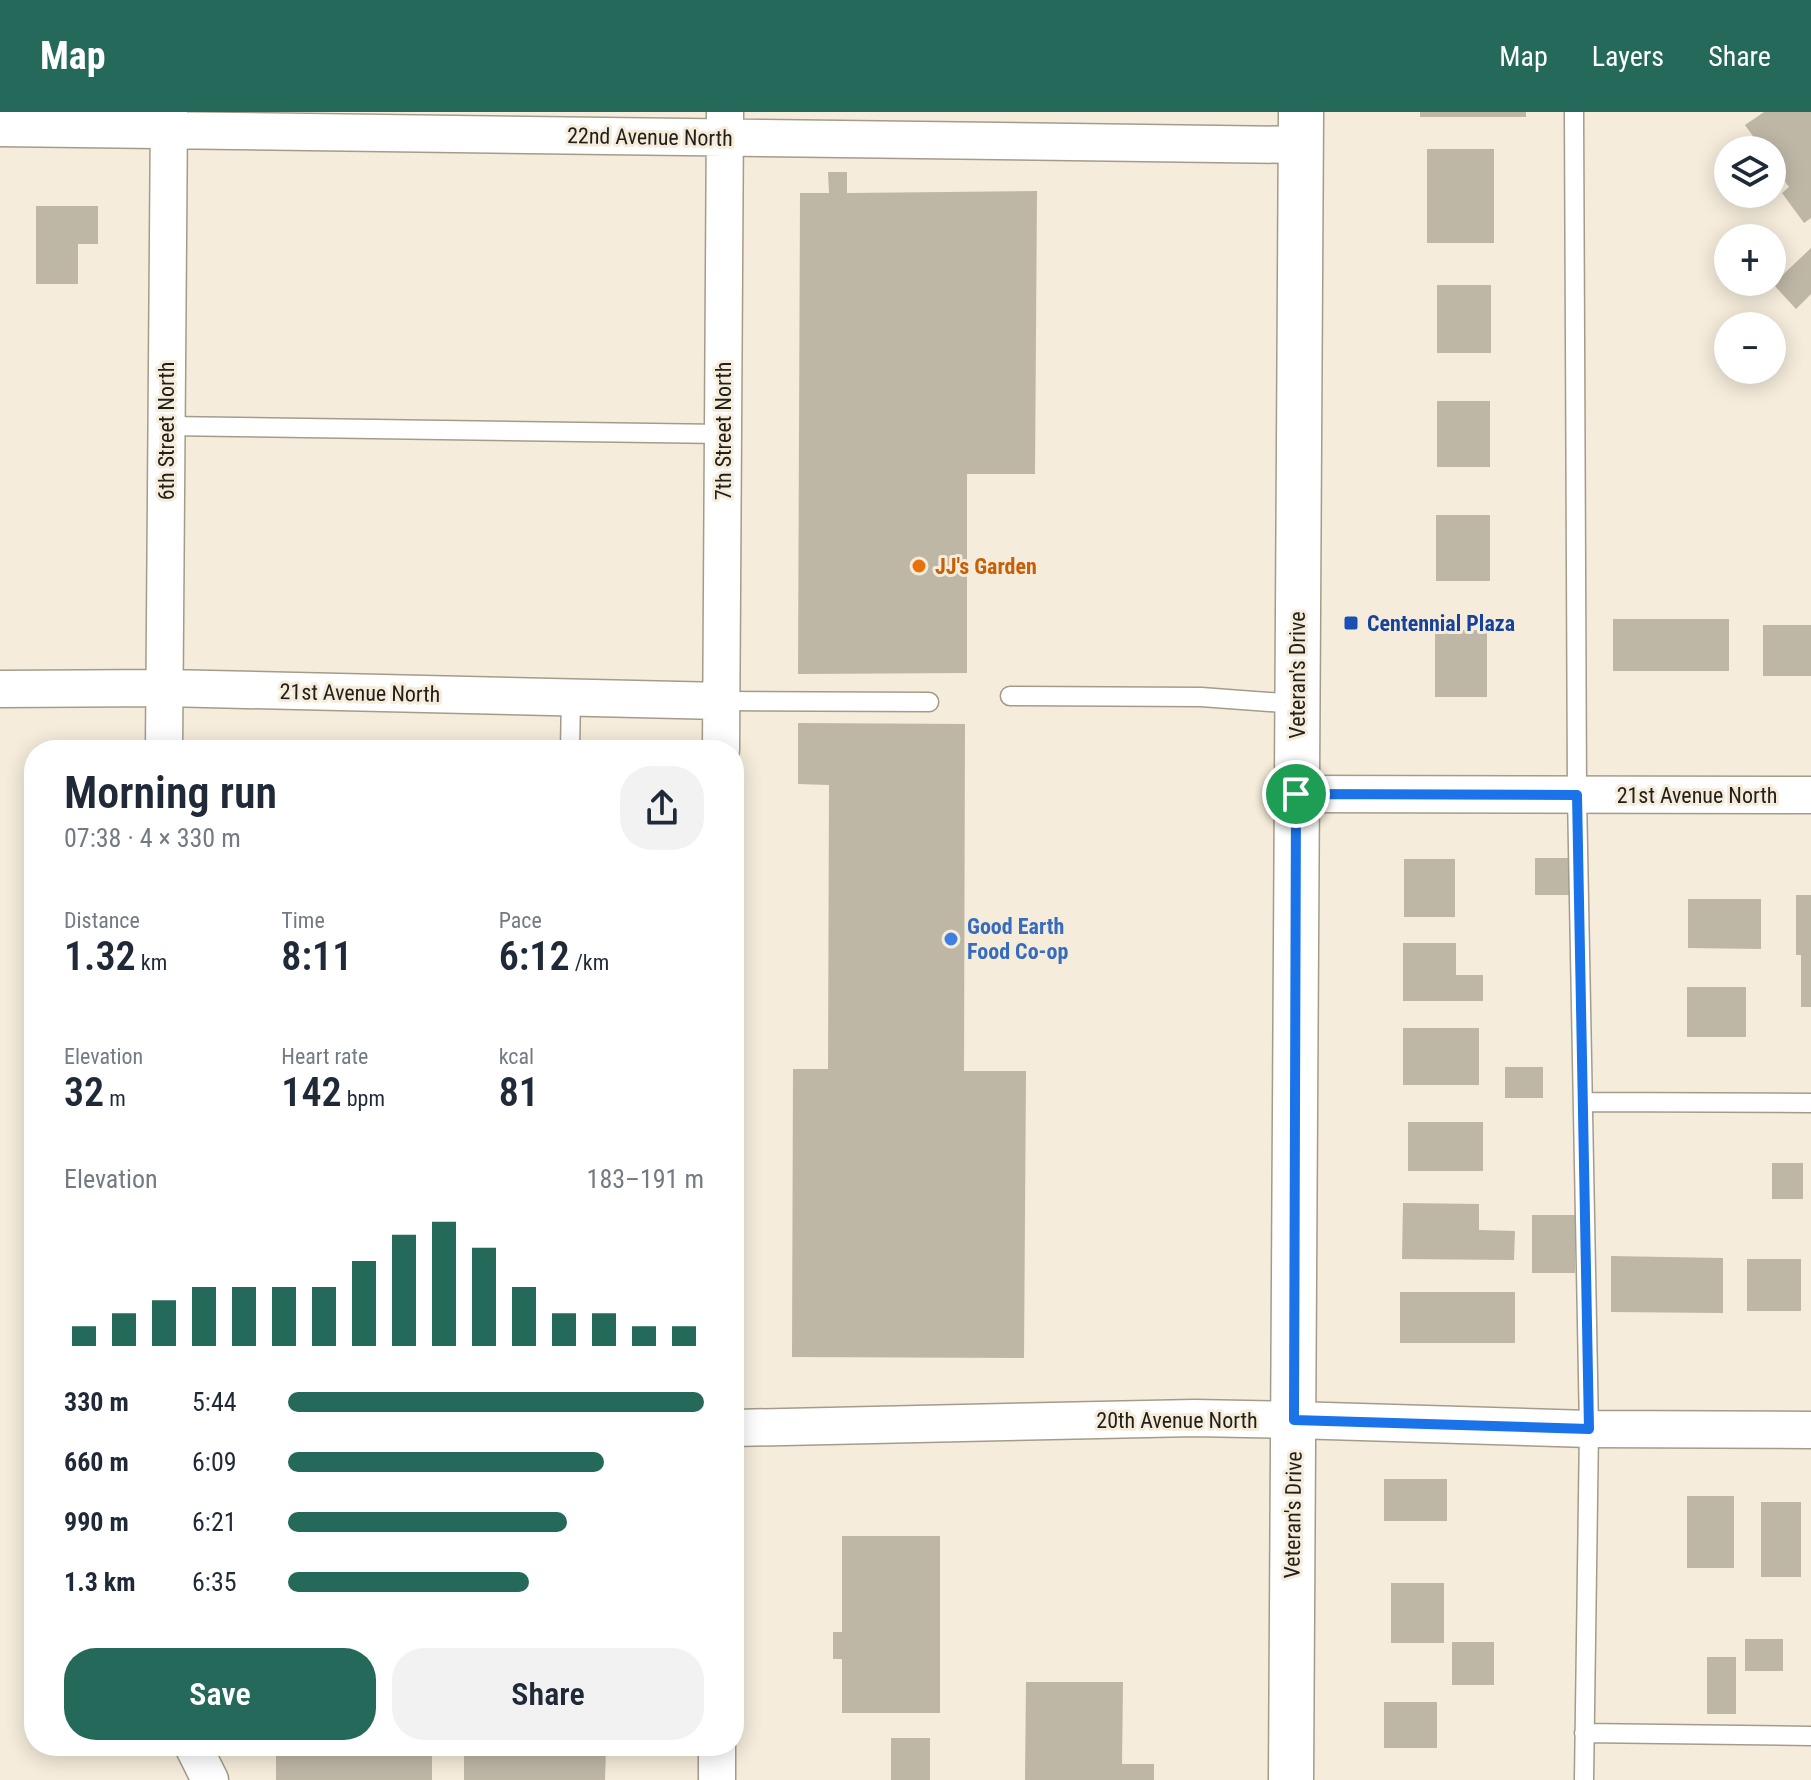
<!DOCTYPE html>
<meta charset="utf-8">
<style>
:root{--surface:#fff;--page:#f2f2f3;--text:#1f2937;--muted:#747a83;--accent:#25695a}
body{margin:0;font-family:"Roboto Condensed",sans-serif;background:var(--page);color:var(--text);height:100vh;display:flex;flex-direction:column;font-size:30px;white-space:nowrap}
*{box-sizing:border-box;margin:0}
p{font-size:26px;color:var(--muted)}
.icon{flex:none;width:44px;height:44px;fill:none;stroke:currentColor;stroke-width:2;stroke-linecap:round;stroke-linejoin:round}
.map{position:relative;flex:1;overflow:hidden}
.details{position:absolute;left:24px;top:628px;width:720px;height:1016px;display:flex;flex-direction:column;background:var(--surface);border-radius:32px;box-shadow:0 4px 20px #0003}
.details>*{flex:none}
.buttons{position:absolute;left:1714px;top:24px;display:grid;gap:16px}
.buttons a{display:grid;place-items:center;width:72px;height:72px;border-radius:50%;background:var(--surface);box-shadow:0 4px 20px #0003;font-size:40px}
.pin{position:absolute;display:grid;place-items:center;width:68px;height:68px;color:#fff;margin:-34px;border:4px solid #fff;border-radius:50%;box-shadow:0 2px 8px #0007}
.round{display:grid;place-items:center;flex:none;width:84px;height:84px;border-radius:32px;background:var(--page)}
.overview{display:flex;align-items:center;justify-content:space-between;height:136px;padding:0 40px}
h1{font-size:44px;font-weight:600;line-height:60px}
.figures{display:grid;grid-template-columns:repeat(3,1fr);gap:12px;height:136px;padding:8px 40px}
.figures div{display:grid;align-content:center}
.figures b{font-size:40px;font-weight:600}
.figures small{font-size:22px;font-weight:400}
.figures p{font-size:22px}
.chart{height:224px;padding:16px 40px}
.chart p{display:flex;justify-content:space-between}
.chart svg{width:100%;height:144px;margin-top:8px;stroke:var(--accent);stroke-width:6}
.button{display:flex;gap:16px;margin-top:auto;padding:16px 40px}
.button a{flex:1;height:92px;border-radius:32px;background:var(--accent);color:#fff;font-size:32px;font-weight:600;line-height:92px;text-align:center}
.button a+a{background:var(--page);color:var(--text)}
ul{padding:0 40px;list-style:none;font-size:26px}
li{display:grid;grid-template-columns:128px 96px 1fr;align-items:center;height:60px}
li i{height:20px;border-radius:10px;background:var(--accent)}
header{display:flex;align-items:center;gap:48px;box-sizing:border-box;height:112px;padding:0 40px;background:var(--accent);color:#fff}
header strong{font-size:38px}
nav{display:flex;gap:44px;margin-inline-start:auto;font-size:28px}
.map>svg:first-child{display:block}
</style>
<header>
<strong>Map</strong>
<nav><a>Map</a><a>Layers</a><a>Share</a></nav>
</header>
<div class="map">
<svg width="1811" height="1668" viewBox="0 0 1811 1668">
<rect width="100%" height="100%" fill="#f5ecdb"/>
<path fill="#bfb7a6" d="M1420,0H1526V5H1420Z
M1764,0H1811V106L1804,111L1782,81L1789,75L1772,51V38H1763L1745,13Z
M1427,37H1494V131H1427Z
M828,60H847V81L1037,79L1035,362H967V561L798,562L800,81H829Z
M36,94H98V132H78V172H36Z
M1811,136V182L1796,197L1773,172Z
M1437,173H1491V241H1437Z
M1437,289H1490V355H1437Z
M1436,403H1490V469H1436Z
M1613,507H1729V559H1613Z
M1763,513H1811V564H1763Z
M1435,518H1487V585H1435Z
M798,611L965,612L964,959H1026L1024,1246L792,1245L793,957H828L829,673L798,672Z
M1535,746H1574V783H1535Z
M1404,747H1455V805H1404Z
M1796,783H1811V895H1801V843H1796Z
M1688,787H1761V837L1688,836Z
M1403,831H1456V863H1483V889H1403Z
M1687,875H1746V925H1687Z
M1403,916H1479V973H1403Z
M1505,955H1543V986H1505Z
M1408,1010H1483V1059H1408Z
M1772,1051H1803V1087H1772Z
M1403,1091L1479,1092V1118L1515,1119L1514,1148L1402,1147Z
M1532,1103H1575V1161H1532Z
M1611,1144L1723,1146V1201L1611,1200Z
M1747,1147H1801V1199H1747Z
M1400,1180H1515V1231H1400Z
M1384,1367H1447V1409H1384Z
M1687,1384H1734V1456H1687Z
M1761,1390H1801V1465H1761Z
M842,1424H940V1601H842V1547H833V1520H842Z
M1391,1471H1444V1531H1391Z
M1745,1527H1783V1559H1745Z
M1452,1530H1494V1573H1452Z
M1707,1545H1736V1602H1707Z
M1026,1570H1123L1122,1652H1154V1668H1025Z
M1384,1590H1437V1636H1384Z
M891,1626H930V1668H891Z
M276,1634H432V1668H276Z
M464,1634L606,1636L605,1668H464Z"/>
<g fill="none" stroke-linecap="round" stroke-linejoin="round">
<defs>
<path id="service" d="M1574,0L1577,683L1589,1317L1584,1668
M166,314L723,322
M1010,584L1201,585L1297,592
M721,589L929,590
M570,638L571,585
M1583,990L1811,991
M1584,1621L1811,1624"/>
<path id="minor" d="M0,16L1300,33
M0,577L165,576L721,589
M164,638L169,0
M721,638L725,0
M1296,682L1811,683
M734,1316L1194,1306L1294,1308L1589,1317L1811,1318
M193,1634L210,1668
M717,1668V1634"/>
<path id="tertiary" d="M1291,1668L1301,0"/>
</defs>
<use href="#service" stroke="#a49c8b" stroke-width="21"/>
<use href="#minor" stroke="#a49c8b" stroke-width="39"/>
<use href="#tertiary" stroke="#a49c8b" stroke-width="47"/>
<use href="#service" stroke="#fff" stroke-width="18"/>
<use href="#minor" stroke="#fff" stroke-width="36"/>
<use href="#tertiary" stroke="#fff" stroke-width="44"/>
</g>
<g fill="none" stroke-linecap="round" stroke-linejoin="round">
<defs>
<path id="route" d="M1296,682L1577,683L1589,1317L1294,1308Z"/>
</defs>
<use href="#route" stroke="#fff" stroke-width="16"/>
<use href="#route" stroke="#1a73e8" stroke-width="10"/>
</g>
<circle fill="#e8710a" stroke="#f5ecdb" stroke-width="3" cx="919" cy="454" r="8"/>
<rect fill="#1a4fb4" stroke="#f5ecdb" stroke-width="3" x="1343" y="503" width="16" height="16" rx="4"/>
<circle fill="#3f7fe0" stroke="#f5ecdb" stroke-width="3" cx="951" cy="827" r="8"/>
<g text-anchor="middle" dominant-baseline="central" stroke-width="6" stroke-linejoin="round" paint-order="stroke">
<g font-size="22" fill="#221f19" stroke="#f5ecdb">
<text transform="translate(650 25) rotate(1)">22nd Avenue North</text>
<text transform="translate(166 319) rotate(-90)">6th Street North</text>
<text transform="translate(723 319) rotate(-90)">7th Street North</text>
<text transform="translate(1297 563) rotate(-90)">Veteran's Drive</text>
<text transform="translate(360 581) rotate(1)">21st Avenue North</text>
<text x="1697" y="683">21st Avenue North</text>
<text x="1177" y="1308">20th Avenue North</text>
<text transform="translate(1293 1403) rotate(-89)">Veteran's Drive</text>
</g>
<g font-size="22" font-weight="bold" fill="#c56008" stroke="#f5ecdb" text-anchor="start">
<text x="935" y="454">JJ's Garden</text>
</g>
<g font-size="22" font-weight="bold" fill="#164399" stroke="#f5ecdb" text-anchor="start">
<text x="1367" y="511">Centennial Plaza</text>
</g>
<g font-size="22" font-weight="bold" fill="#366cbe" stroke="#f5ecdb" text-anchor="start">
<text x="967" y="814">Good Earth<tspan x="967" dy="25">Food Co-op</tspan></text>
</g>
</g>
</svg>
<div class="buttons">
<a><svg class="icon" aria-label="layers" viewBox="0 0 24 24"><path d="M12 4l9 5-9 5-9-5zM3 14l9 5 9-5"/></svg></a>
<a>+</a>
<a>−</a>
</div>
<div class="pin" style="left:1296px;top:682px;background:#1e9e55"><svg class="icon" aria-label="arrive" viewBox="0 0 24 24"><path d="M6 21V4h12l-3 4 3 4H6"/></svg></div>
<section class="details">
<div class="overview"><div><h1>Morning run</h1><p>07:38 · 4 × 330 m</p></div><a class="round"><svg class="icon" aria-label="share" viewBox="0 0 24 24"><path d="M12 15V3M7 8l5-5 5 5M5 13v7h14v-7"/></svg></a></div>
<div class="figures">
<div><p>Distance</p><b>1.32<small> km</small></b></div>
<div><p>Time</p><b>8:11</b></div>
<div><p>Pace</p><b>6:12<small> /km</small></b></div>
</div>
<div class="figures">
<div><p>Elevation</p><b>32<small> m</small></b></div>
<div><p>Heart rate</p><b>142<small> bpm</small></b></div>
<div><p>kcal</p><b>81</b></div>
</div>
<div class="chart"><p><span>Elevation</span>183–191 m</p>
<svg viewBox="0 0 160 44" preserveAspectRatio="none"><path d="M5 44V38M15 44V34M25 44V30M35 44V26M45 44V26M55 44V26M65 44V26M75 44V18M85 44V10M95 44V6M105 44V14M115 44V26M125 44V34M135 44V34M145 44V38M155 44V38"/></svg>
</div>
<ul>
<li><b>330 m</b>5:44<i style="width:100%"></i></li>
<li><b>660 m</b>6:09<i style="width:76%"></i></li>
<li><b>990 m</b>6:21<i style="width:67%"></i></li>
<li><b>1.3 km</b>6:35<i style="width:58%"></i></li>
</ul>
<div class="button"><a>Save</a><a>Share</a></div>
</section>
</div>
